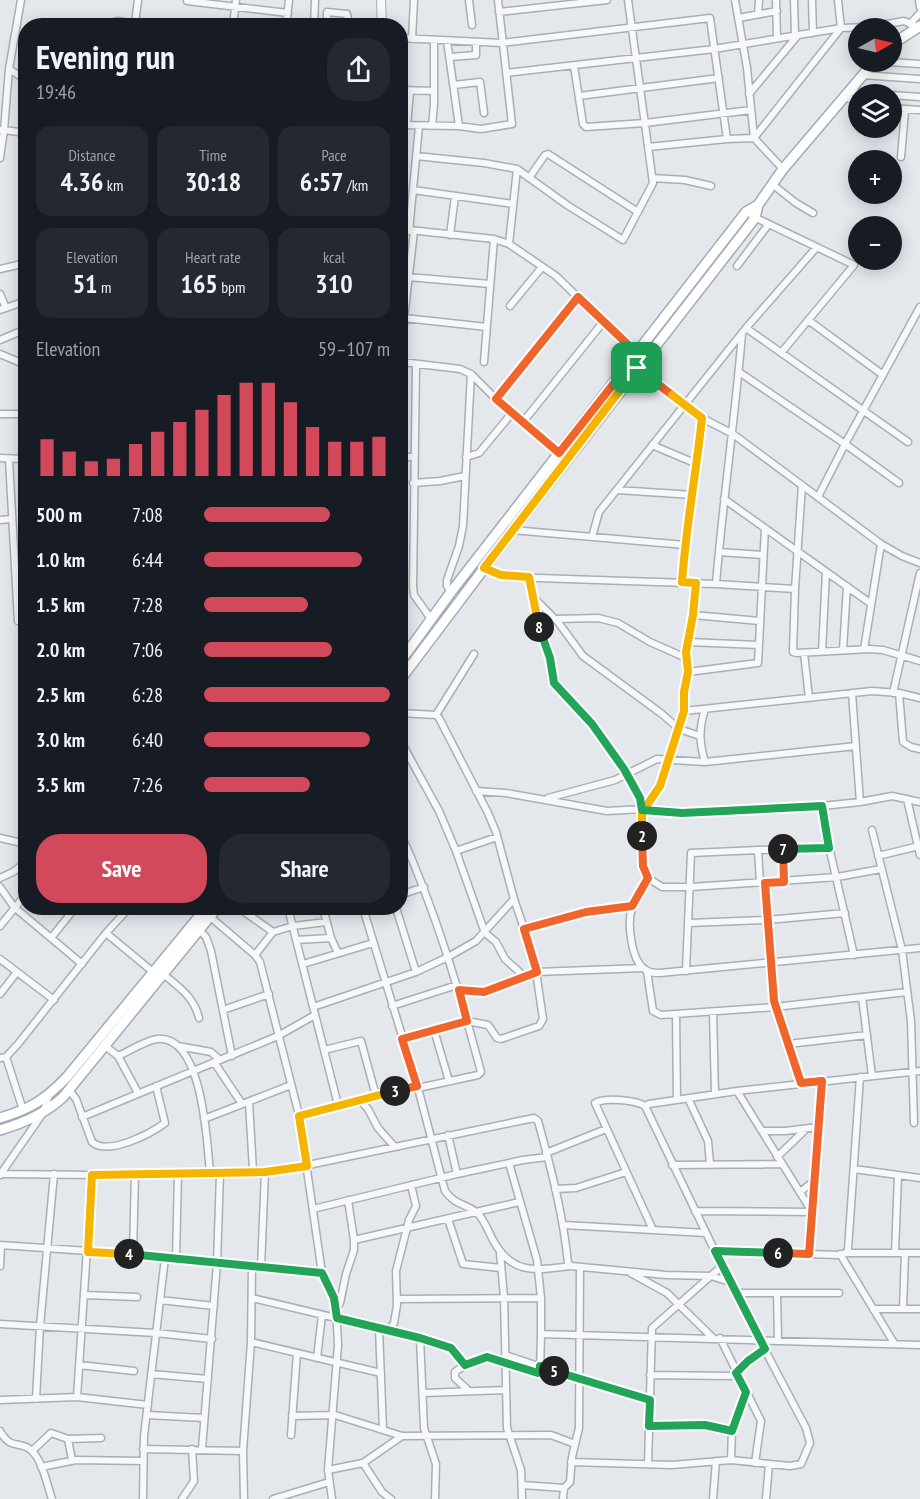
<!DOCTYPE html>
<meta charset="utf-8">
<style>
:root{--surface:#171b24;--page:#242831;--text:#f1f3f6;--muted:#9ea1a6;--accent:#d1495b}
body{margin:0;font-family:"PT Sans Narrow",sans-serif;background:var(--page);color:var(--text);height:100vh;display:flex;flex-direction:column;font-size:22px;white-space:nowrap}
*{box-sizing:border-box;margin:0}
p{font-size:20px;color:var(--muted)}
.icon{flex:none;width:33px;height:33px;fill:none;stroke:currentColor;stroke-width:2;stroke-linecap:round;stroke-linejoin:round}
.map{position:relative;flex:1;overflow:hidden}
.details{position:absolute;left:18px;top:18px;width:390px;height:897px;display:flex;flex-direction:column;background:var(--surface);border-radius:24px;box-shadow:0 3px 15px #0003}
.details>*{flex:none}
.needle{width:39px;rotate:82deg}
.controls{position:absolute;left:848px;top:18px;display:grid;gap:12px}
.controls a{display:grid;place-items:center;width:54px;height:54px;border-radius:50%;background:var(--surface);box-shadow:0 3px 15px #0003;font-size:30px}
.pin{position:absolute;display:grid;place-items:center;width:51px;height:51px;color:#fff;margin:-26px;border-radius:12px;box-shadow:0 3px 9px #0006}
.km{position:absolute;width:30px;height:30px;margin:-15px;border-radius:50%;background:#222;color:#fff;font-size:16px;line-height:30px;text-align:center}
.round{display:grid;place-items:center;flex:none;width:63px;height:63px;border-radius:24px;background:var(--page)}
.overview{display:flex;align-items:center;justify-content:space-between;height:102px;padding:0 18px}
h1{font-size:33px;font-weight:800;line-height:45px}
.metrics{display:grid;grid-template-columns:repeat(3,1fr);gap:9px;height:102px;padding:6px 18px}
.metrics div{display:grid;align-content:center;border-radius:15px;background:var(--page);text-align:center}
.metrics b{font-size:26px;font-weight:800}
.metrics small{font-size:16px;font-weight:400}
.metrics p{font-size:16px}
.chart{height:168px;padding:12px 18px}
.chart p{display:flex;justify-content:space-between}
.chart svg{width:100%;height:108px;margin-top:6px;stroke:var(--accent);stroke-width:6}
.action{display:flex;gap:12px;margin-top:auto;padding:12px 18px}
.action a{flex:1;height:69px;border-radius:24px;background:var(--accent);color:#fff;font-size:24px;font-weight:800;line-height:69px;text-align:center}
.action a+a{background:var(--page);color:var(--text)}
ul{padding:0 18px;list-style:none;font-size:20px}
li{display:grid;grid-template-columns:96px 72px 1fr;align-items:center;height:45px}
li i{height:15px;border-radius:8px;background:var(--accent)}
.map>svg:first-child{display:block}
</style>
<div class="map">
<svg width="920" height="1499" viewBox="0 0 920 1499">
<rect width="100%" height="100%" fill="#e4e7ec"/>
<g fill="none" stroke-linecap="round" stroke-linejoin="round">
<defs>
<path id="minor" d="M469,0L472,25
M735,0L747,68L754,138L783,169
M776,0L777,37
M794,0L795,35
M812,0L813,33
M919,0L920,7
M187,1L288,13
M499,12L607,0
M758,14L759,0
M738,18L777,11
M135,23L138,0
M910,24L920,13
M113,26L114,22L118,21L148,26
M233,26L236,0
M286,26L289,0
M314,26L315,0
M327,26V12L347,14L349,26
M400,38L502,43L710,18L727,139
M412,39L414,0
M447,41L459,126
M450,57L476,55V42
M888,62L920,64
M574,66L583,124L586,127L645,123L751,110
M9,69L26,80
M506,73L714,49L841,28L871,27L904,21L918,27
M862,75L920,79
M454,85L480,82L484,113
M400,90L434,91
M847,92L879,94
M749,94L798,35
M891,95L920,97
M579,96L719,78
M843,97L858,101
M891,108L920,110
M400,125L459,126L481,129L512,124L498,0
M407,125L410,91
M432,126L434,104V40
M0,130H4L9,69L21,0
M648,147L727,139L754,138L841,28L838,0
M416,156L484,163L517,169L567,205L623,240L653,183L628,0
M901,157L905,110
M0,158L4,130L26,133
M529,178L545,155L548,154L638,212
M653,178L685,180L711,186
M772,184L796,203L813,213
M413,190L513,204
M752,216L854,265L781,353
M400,229L494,239L509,244L556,276L638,356
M409,231L419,126
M414,231L404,318L402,362L460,369L471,374L499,402L562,455
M450,235L455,196
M509,244L517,169
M737,266L768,225
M0,269L26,263
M408,277L490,284
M0,294L6,308
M510,306L542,267
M0,310L26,301
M404,318L487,327
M808,320L883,375
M746,328L908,442
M0,340L26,329
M0,354L26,365
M484,362L494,239
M416,364L413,587L414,595L431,619
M635,367L702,418L733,434L881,544L902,556L920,563
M739,372L845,444L899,483
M496,399L578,297
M0,414H26
M523,422L604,321
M652,445L697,464
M400,457H413
M466,457L479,453L512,413
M0,458L26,459
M9,459L18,621
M413,483L440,481L465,476
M802,485L795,589L793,652L797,653L870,649L883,650L920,661
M617,490L693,495
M818,497L845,444L920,307
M724,499L870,603
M0,520L12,519
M512,530L685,545
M592,537L599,512L746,328L816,248
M719,552L763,555
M484,568L507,577L716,584L795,589
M529,577L541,634L550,658L554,683L592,724L624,769L640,798L643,866L648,878L662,887H691L837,877L881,869
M682,582C686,527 696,473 702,418
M716,584C723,500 735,418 742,334
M451,592L447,586V580L459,546L463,526L471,374
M535,599L558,622L583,656L662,714L679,729L700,736
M693,615L760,621
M556,619L598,618L618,623L650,642L686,658
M688,642L759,645
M864,649L881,544
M843,650L847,586
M822,652L826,572
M804,653L809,698
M688,672L758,663L765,528
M852,693L860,802
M893,693L920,573
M899,693L903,742L911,747L920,749
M705,709C699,728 699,742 705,762
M684,711L872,691L899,693L920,698
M400,713L436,715L439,718L488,813L496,832L514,899L534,958L543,1019L539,1026L501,1039L497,1038L488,1025L467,1021L402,1039
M436,715L474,654
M400,740L439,811L456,851L485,933L496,942L505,959L525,977
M476,791L506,793L607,811L642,809L647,805L660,786L665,775L684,711V692L688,672L686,652L693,615L696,583
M548,798L615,780L657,759L705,762L856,746
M907,799L920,855
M822,806L829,847L854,955
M642,810L683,813L822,806L860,802L892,796L920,802
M872,830L902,950L911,1021L914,1123
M400,832C435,909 459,990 481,1072L478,1075L418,1088
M0,838L26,844
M782,849L784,881
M758,850L760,883
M456,851L497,837
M878,856L919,846
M0,878L13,872L26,862
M648,878C642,888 636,898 632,908C627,923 631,962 646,970C650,973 655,973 660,973L920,948
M765,883L774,1001L801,1083
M0,887L14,907L82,964
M400,895L424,887
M239,908L273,932L293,926L326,922
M288,908L338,1105
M323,908L331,938L338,953
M363,908L418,1088L445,1191C455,1205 464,1203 476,1212C484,1218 488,1231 493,1240C512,1276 537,1270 571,1266
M396,908L416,972
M324,910L333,908
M208,915L255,955L260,962L299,1115L322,1273L331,1289L336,1308L338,1345L328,1470L332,1499
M689,923L767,920L845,913
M0,926L26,894
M524,929L586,912L632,906
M199,930L206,937L211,951L232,1056
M106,933L153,972
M51,938L75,908
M296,940L331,938
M255,955L273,932
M0,959L54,1000
M303,964L373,943
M647,971L653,1011L661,1015L775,1007L907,992
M686,971L691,853L829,847
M163,974C179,987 194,997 199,1018
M459,990L484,992L537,972L643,968
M0,994L17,972
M862,997L872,1076
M392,1006L457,985
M313,1007L416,972L448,957L476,941L514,899
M223,1010L269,994
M713,1012L715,1094
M676,1014L677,1100
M434,1030L449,1081
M788,1044L867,1035
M105,1046L118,1056L138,1093
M178,1046L211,1052L220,1060
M324,1050L361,1041L376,1096
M118,1056C130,1051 144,1041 157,1039C203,1034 207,1143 210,1173
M6,1057L23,1110
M0,1058L6,1057L18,1044L106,933L129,908
M214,1062L242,1104
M69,1090L76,1099L92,1142C108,1156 150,1134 165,1123L156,1086
M737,1091L811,1210
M688,1098L708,1141L710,1164
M360,1100L368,1109L378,1128L394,1146
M249,1102L253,1171
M645,1106C635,1100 605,1097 595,1103L653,1230
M299,1115L417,1086
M82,1117L278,1036L315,1015
M204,1119L291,1085
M762,1131H785L818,1127
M448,1135L457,1174
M546,1153L606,1129
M777,1157L805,1130
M509,1163L537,1260L541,1298
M672,1165L781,1164
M854,1169L920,1178
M3,1174L92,1175L265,1172L289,1169L534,1118L538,1121C551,1168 563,1214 568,1263L571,1266L666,1275L711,1276L730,1282
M0,1175L43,1113L49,1095
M555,1189L576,1188L626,1172
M800,1192L814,1181
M348,1200L354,1240L519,1202
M313,1209L457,1174L523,1160L547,1157
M695,1211L811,1212L822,1081
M448,1219L463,1264L501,1268
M564,1225L706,1233
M0,1245L133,1254L322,1273
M715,1251L838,1255L847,1253L848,1249L860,1077
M500,1253L504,1297L507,1428L521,1470L522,1499
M847,1253H920
M895,1253L898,1175
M133,1254L135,1174
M809,1254L811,1212
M840,1254L894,1343
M176,1259L178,1173
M0,1266L1,1245
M261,1267L265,1172
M629,1272L667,1293L713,1338
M735,1293H839
M777,1293L778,1340
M85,1295L137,1297
M252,1298L420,1338L451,1348L465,1365C474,1365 478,1357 487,1357L540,1373L541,1334
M397,1299L541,1298V1334L920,1345
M160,1300L214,1306
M336,1308L340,1303L346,1274L354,1250V1240
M873,1309H920
M903,1309L905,1253
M0,1324L156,1333L212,1339
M379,1328L383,1430
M389,1331L394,1323L397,1305L396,1271L409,1220L416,1206L411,1185
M420,1338L424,1428L436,1464L435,1499
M720,1338L761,1421L755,1463
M251,1342L381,1373
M505,1355L580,1380L650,1400
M317,1358L322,1315
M79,1365L134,1371
M465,1365L455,1372V1378L469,1391
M151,1374L208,1379
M650,1375L731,1376L765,1349
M423,1393L506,1390
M77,1397L92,1175
M36,1399L40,1326L54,1174
M0,1400L77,1397L148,1405
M147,1415L204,1418
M292,1416L335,1415L402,1436L551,1435L575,1444
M649,1426L705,1425L732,1431
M0,1431C11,1451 19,1440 31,1450C43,1461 47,1485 52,1499
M291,1435L297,1353
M68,1439L72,1460
M143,1449L243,1451
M202,1449L217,1263L220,1174
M32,1451L51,1433L68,1439L101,1438
M731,1460L732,1431L746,1392
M571,1462L672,1465L731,1460L790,1466L801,1464L810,1443L806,1428L735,1293L645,1106L649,1104L737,1091L920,1071
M363,1463L382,1492L391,1499
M648,1464L652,1328L722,1266
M41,1467L76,1460L143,1461
M328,1470L363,1463L402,1436
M522,1485L564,1488
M143,1499L144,1436L165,1258
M182,1499L194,1481L192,1449
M244,1499L243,1451L251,1342L252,1266
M273,1499L329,1482
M563,1499L564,1488L570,1482L572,1457L579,1428L580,1268
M713,1499L716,1461
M766,1499L769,1464"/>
<path id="tertiary" d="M381,0L382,26"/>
<path id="primary" d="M891,45L920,26
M400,662L451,592L746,212L758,205L783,169L874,62
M400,680L513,530L755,218L758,205
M0,1118C30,1109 45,1100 67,1077L206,908
M0,1130C24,1123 45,1114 63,1097L217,908"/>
</defs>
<use href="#minor" stroke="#a9aeb7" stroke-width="9"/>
<use href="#tertiary" stroke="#a9aeb7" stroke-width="10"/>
<use href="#primary" stroke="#a3abb8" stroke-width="12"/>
<use href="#minor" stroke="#f7f8fa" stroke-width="6"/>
<use href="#tertiary" stroke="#f7f8fa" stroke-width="8"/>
<use href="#primary" stroke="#fff" stroke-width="9"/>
</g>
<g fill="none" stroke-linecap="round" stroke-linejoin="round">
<defs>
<path id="split-1" d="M637,368L630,363L559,453L496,399L578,297L644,360L637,368L672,395"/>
<path id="split-2" d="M642,836V808L647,805L660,786L684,711V692L688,672L686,652L693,615L696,583L682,582C686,527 696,473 702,418L672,395"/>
<path id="split-3" d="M395,1091L417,1086L402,1039L467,1021L459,990L484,992L537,972L524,929L586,912L632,906L648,878L643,866L642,836"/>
<path id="split-4" d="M129,1254L88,1252L92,1175L265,1172L307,1166L299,1116L395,1091"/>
<path id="split-5" d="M129,1254L322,1273L334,1298L337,1318L420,1338L451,1348L465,1365L487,1357L538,1373L540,1372V1366L554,1371"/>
<path id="split-6" d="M554,1371L650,1400L649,1426L705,1425L732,1431L746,1392L736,1373L748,1361L765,1349L715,1251L778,1253"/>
<path id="split-7" d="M778,1253L809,1254L822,1081L801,1083L774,1001L765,883L784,882L783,849"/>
<path id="split-8" d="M539,627L550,658L554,683L592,724L624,769L640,798L642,810L682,813L822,806L829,848L783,849"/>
<path id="split-9" d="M539,627L529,577L501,575L484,568L637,368"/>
</defs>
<use href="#split-1" stroke="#fff" stroke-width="12"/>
<use href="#split-2" stroke="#fff" stroke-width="12"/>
<use href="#split-3" stroke="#fff" stroke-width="12"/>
<use href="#split-4" stroke="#fff" stroke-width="12"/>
<use href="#split-5" stroke="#fff" stroke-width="12"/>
<use href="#split-6" stroke="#fff" stroke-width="12"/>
<use href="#split-7" stroke="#fff" stroke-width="12"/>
<use href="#split-8" stroke="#fff" stroke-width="12"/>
<use href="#split-9" stroke="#fff" stroke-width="12"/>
<use href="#split-1" stroke="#f0652b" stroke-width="8"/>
<use href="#split-2" stroke="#f5b400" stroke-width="8"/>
<use href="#split-3" stroke="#f0652b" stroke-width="8"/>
<use href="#split-4" stroke="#f5b400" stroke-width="8"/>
<use href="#split-5" stroke="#22a559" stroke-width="8"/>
<use href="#split-6" stroke="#22a559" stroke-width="8"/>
<use href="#split-7" stroke="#f0652b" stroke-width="8"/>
<use href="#split-8" stroke="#22a559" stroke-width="8"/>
<use href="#split-9" stroke="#f5b400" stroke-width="8"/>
</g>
</svg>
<div class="controls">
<a><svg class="needle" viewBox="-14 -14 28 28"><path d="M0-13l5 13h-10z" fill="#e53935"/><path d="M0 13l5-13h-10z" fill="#9ea1a6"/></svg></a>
<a><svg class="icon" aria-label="layers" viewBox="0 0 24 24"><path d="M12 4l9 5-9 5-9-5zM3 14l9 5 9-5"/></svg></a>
<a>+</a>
<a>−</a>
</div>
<div class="pin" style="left:637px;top:368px;background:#1e9e55"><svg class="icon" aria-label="arrive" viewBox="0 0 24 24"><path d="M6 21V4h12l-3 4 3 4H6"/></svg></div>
<b class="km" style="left:642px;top:836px">2</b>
<b class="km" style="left:395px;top:1091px">3</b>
<b class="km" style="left:129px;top:1254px">4</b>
<b class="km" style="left:554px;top:1371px">5</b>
<b class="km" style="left:778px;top:1253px">6</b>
<b class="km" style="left:783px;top:849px">7</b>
<b class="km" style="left:539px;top:627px">8</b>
<section class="details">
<div class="overview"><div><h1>Evening run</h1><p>19:46</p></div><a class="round"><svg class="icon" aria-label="share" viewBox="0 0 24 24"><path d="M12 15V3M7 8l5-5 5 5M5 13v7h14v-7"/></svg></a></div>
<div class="metrics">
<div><p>Distance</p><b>4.36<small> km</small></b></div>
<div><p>Time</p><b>30:18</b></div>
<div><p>Pace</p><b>6:57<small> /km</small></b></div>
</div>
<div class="metrics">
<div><p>Elevation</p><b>51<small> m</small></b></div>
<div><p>Heart rate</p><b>165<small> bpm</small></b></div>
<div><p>kcal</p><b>310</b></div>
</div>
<div class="chart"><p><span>Elevation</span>59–107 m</p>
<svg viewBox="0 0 160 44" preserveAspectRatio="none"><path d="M5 44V29M15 44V34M25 44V38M35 44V37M45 44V31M55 44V26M65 44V22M75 44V17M85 44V11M95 44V6M105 44V6M115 44V14M125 44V24M135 44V30M145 44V30M155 44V28"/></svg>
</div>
<ul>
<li><b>500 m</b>7:08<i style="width:68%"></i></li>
<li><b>1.0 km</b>6:44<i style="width:85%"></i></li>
<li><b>1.5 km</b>7:28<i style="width:56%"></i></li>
<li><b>2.0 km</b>7:06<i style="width:69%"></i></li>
<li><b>2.5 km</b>6:28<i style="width:100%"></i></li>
<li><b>3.0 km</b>6:40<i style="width:89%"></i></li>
<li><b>3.5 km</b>7:26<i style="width:57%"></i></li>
</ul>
<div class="action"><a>Save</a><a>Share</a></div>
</section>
</div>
